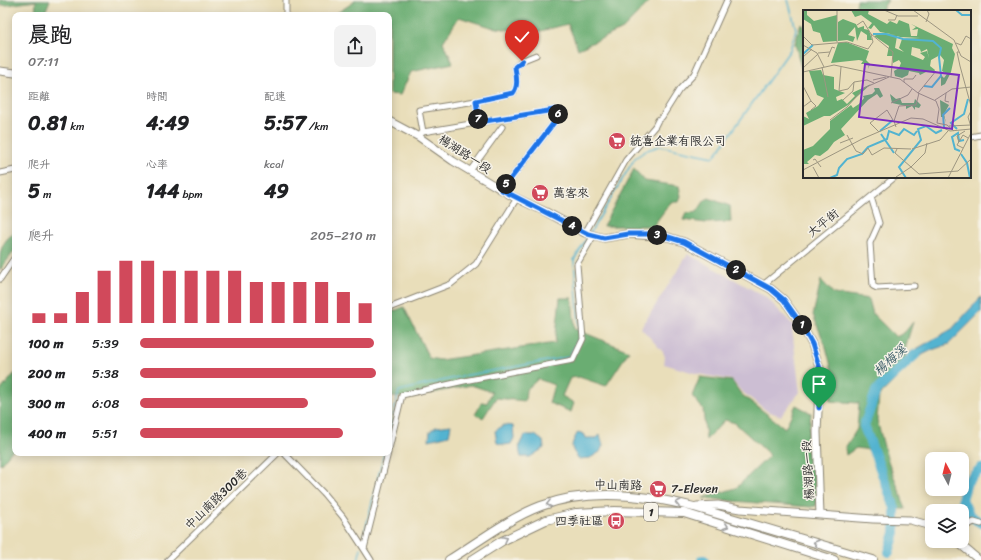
<!DOCTYPE html>
<html lang="zh-TW">
<meta charset="utf-8">
<style>
:root{--surface:#fff;--page:#f2f2f2;--text:#202124;--muted:#757577;--accent:#d1495b}
body{margin:0;font-family:Sriracha,"LXGW WenKai TC",sans-serif;background:var(--page);color:var(--text);height:100vh;display:flex;flex-direction:column;font-size:15px;white-space:nowrap}
*{box-sizing:border-box;margin:0}
p{font-size:13px;color:var(--muted)}
.icon{flex:none;width:22px;height:22px;fill:none;stroke:currentColor;stroke-width:2;stroke-linecap:round;stroke-linejoin:round}
.map{position:relative;flex:1;overflow:hidden}
.panel{position:absolute;left:12px;top:12px;width:380px;height:444px;display:flex;flex-direction:column;background:var(--surface);border-radius:8px;box-shadow:0 2px 10px #0003}
.panel>*{flex:none}
.needle{width:26px;rotate:353deg}
.controls{position:absolute;left:925px;top:452px;display:grid;gap:8px}
.controls a{display:grid;place-items:center;width:44px;height:44px;border-radius:8px;background:var(--surface);box-shadow:0 2px 10px #0003;font-size:20px}
.pin{position:absolute;display:grid;place-items:center;width:34px;height:34px;color:#fff;margin:-41px -17px;border-radius:50% 50% 50% 0;rotate:-45deg;box-shadow:0 0 4px #0007}
.pin .icon{rotate:45deg}
.km{position:absolute;width:20px;height:20px;margin:-10px;border-radius:50%;background:#222;color:#fff;font-size:11px;line-height:20px;text-align:center}
.round{display:grid;place-items:center;flex:none;width:42px;height:42px;border-radius:8px;background:var(--page)}
.head{display:flex;align-items:center;justify-content:space-between;height:68px;padding:0 16px}
h1{font-size:22px;font-weight:700;line-height:30px}
.figures{display:grid;grid-template-columns:repeat(3,1fr);gap:6px;height:68px;padding:4px 16px}
.figures div{display:grid;align-content:center}
.figures b{font-size:20px;font-weight:700}
.figures small{font-size:11px;font-weight:400}
.figures p{font-size:11px}
.chart{height:112px;padding:8px 16px}
.chart p{display:flex;justify-content:space-between}
.chart svg{width:100%;height:72px;margin-top:4px;stroke:var(--accent);stroke-width:6}
ul{padding:0 16px;list-style:none;font-size:13px}
li{display:grid;grid-template-columns:64px 48px 1fr;align-items:center;height:30px}
li i{height:10px;border-radius:5px;background:var(--accent)}
.map>svg:first-child{display:block}
</style>
<div class="map">
<svg width="981" height="560" viewBox="0 0 981 560">
<rect width="100%" height="100%" fill="#f7f3e8"/>
<filter id="ink" filterUnits="userSpaceOnUse"><feTurbulence type="fractalNoise" baseFrequency=".025" numOctaves="2"/><feDisplacementMap in="SourceGraphic" scale="8" xChannelSelector="R" yChannelSelector="G"/><feConvolveMatrix kernelMatrix="1 2 1 2 8 2 1 2 1" color-interpolation-filters="sRGB"/></filter>
<filter id="wash" filterUnits="userSpaceOnUse"><feTurbulence type="fractalNoise" baseFrequency=".012" numOctaves="4" result="noise"/><feDisplacementMap in="SourceGraphic" scale="16" xChannelSelector="R" yChannelSelector="G"/><feGaussianBlur stdDeviation="0.9" result="paint"/><feColorMatrix in="noise" values="0 0 0 0 0 0 0 0 0 0 0 0 0 0 0 0 0 1.4 0 .05"/><feComposite in="paint" operator="in"/></filter>
<g filter="url(#wash)">
<rect width="100%" height="100%" fill="#e9deba"/>
<path fill="#ccbed3" d="M688,254L766,297L794,326L792,329L800,392L781,416L767,411L741,391L732,380L698,374L664,364L665,357L663,352L641,328Z"/>
<path fill="#6bad72" stroke="#4b6c4e" d="M0,0H50L44,15H35L36,1L0,6Z
M354,0H651L623,29L578,49L568,24L533,33L490,27L459,17L443,42L453,63L411,72L400,95L389,94V15H334L354,2Z
M857,0H888L881,11H855Z
M801,23L804,25V80L795,43Z
M634,169L645,181L679,186L681,196L679,202H671L653,226H603Z
M709,198L730,206L731,222L706,223L683,220L686,213L697,212L705,200Z
M15,231V250L0,270C0,249 0,245 15,231Z
M821,280L834,294L869,299L873,314L896,337L905,332L913,322L906,345L903,372L879,396L877,420L887,458L906,509H899L877,451L856,448L846,455L845,448L857,429L859,403L830,401L833,374L826,347L813,315Z
M560,298H572L575,329L629,351L606,386L579,377L570,378L562,396L574,403L571,412L549,403L554,385L538,379L526,390L525,401L496,398L483,418L475,414L482,402L487,403L492,392L471,385L409,398L391,397L389,392V314L391,312L404,307L429,358L440,360L555,343Z
M15,373V447L0,465V391Z
M700,377L732,381L741,394L785,428L796,405L811,413L809,432L806,441L807,451L813,454L817,502L816,506L811,507L733,501L703,498L736,488L770,455L735,423L725,420L706,440L703,409L692,396Z"/>
<path fill="#52b3d0" stroke="#3e6f7e" d="M981,297V312L949,344L932,350L906,363L911,352L952,329Z
M451,425L449,435L429,440L430,431L436,427Z
M504,425L513,426L514,438L511,444L504,445L497,443L495,431Z
M578,432L584,434L586,438H596L600,435L603,445L600,452L590,458L579,459C569,447 571,445 578,432Z
M526,435H535L543,441L544,448L530,457H521C518,447 519,442 526,435Z"/>
<g fill="none" stroke-linecap="round" stroke-linejoin="round">
<path stroke="#52b3d0" stroke-width="1.5" d="M590,233L635,158L647,150L660,146L714,157L790,50L796,29L788,0
M389,433L399,391L463,376L569,357L580,336L574,260L588,236
M362,543L384,453
M358,560L361,548"/>
<path stroke="#52b3d0" stroke-width="10" d="M981,468L967,482L962,499L969,515L981,523
M889,552L895,533V508L864,426L876,391L916,354
M702,560H704"/>
</g>
</g>
<g filter="url(#ink)">
<g fill="none" stroke-linecap="round" stroke-linejoin="round">
<defs>
<path id="street" d="M286,0V15
M476,101L479,122
M423,132L554,110L559,111L556,120L502,190
M421,134L423,132L419,110L476,101L513,93C519,86 516,75 515,67L521,61L536,55
M970,137L981,135
M470,171L502,127
M0,173L15,170
M871,197L879,223L870,243L873,286L877,288L914,286
M585,233L626,160L655,126L658,120L662,117L679,90L694,74L727,0
M0,279L15,257
M763,285L895,177
M389,308L451,284L476,264L517,198
M389,449L402,395L464,381L573,360L583,339L577,264L594,235
M284,453L323,493L343,517L364,549
M962,528L974,522L981,524
M168,560L278,453
M371,560L364,549L388,453"/>
<path id="secondary" d="M0,71L15,73
M389,121L419,137L453,161L512,196L546,212L585,233L604,238L628,234L668,237L684,242L771,289L784,300L801,324L812,344L820,369L817,432L820,515L873,519L910,520L932,526
M697,506L718,505L740,509L820,515
M956,541L979,560"/>
<path id="primary" d="M449,560C478,542 509,518 541,506C589,488 646,495 694,507L873,560
M472,560L502,541L546,520L576,513L614,511L684,513L834,560"/>
</defs>
<use href="#street" stroke="#8a8472" stroke-width="7"/>
<use href="#secondary" stroke="#8a8472" stroke-width="9"/>
<use href="#primary" stroke="#8a8472" stroke-width="10"/>
<use href="#street" stroke="#fff" stroke-width="5"/>
<use href="#secondary" stroke="#fff" stroke-width="7"/>
<use href="#primary" stroke="#fff" stroke-width="8"/>
</g>
<defs><path id="oneway-chevron" d="M-2-3.5L2.5 0L-2 3.5" fill="none" stroke-width="1.6" stroke-linecap="round" stroke-linejoin="round"/></defs>
<g stroke="#a0a0a0">
<use href="#oneway-chevron" transform="translate(678 503) rotate(-166)"/>
<use href="#oneway-chevron" transform="translate(549 504) rotate(166)"/>
<use href="#oneway-chevron" transform="translate(726 526) rotate(17)"/>
<use href="#oneway-chevron" transform="translate(505 539) rotate(-27)"/>
<use href="#oneway-chevron" transform="translate(816 543) rotate(-163)"/>
</g>
</g>
<g fill="none" stroke-linecap="round" stroke-linejoin="round" filter="url(#ink)">
<defs>
<path id="route" d="M522,61L515,67C516,75 519,86 513,93L476,101L479,122L554,110L559,111L556,120L502,190L588,234L604,238L628,234H648L668,237L684,242L771,289L784,300L801,324L812,344L820,369L819,408"/>
</defs>
<use href="#route" stroke="#fff" stroke-width="8"/>
<use href="#route" stroke="#1a73e8" stroke-width="5"/>
</g>
<defs>
<symbol id="supermarket-disc" viewBox="-11 -11 22 22"><circle r="9.5" fill="#d1495b" stroke="#f7f3e8"/><path d="M-6-5.5h2.5l.6 2H6L4.5 2H-2.5L-4.4-4H-6ZM-1.5 3.2a1.3 1.3 0 1 0 .1 0ZM3 3.2a1.3 1.3 0 1 0 .1 0Z" fill="#fff"/></symbol>
<symbol id="bus-disc" viewBox="-11 -11 22 22"><circle r="9.5" fill="#d1495b" stroke="#f7f3e8"/><path d="M-5-6H5V4H4V6H2V4H-2V6H-4V4H-5ZM-3.5-4V0h7V-4ZM-3.5 1.2v1.5H-2V1.2ZM2 1.2v1.5H3.5V1.2Z" fill="#fff"/></symbol>
</defs>
<g fill-rule="evenodd">
<use href="#supermarket-disc" x="607" y="131" width="20" height="20"/>
<use href="#supermarket-disc" x="530" y="183" width="20" height="20"/>
<use href="#supermarket-disc" x="648" y="479" width="20" height="20"/>
<use href="#bus-disc" x="606" y="511" width="20" height="20"/>
</g>
<g text-anchor="middle" dominant-baseline="central" stroke-width="3" stroke-linejoin="round" paint-order="stroke">
<rect fill="#f7f3e8" stroke="#686764" stroke-width="1" x="644" y="503" width="14" height="18" rx="3"/>
<g font-size="11" font-weight="bold" fill="#2b2b2b">
<text x="651" y="512">1</text>
</g>
<g font-size="12" fill="#2b2b2b" stroke="#f7f3e8" text-anchor="start">
<text x="630" y="141">統喜企業有限公司</text>
<text x="553" y="193">萬客來</text>
<text x="671" y="489">7-Eleven</text>
<text x="603" y="521" text-anchor="end">四季社區</text>
</g>
<g font-size="12" fill="#2b2b2b" stroke="#f7f3e8">
<text transform="translate(465 154) rotate(33)">楊湖路一段</text>
<text transform="translate(823 223) rotate(-39)">大平街</text>
<text transform="translate(808 470) rotate(-93)">楊湖路一段</text>
<text transform="translate(618 485) rotate(1)">中山南路</text>
<text transform="translate(216 499) rotate(-44)">中山南路300巷</text>
</g>
<g font-size="13" font-style="italic" fill="#395b65" stroke="#f7f3e8">
<text transform="translate(890 360) rotate(-42)">楊梅溪</text>
</g>
</g>
<g transform="translate(803 10)">
<rect width="168" height="168" fill="#e9deba"/>
<path d="M0,0H4V5L11,11L34,5V31L20,32L17,23L10,21L8,14L0,9ZM48,0H66L65,4L84,14L87,11L94,14L96,10L106,14L108,26H114L115,19L109,20L113,17L108,14L150,34L149,38L152,44L148,62L142,74L138,76V65L141,68L144,64L139,61L141,50L137,45L128,50L127,56L132,60L131,62L125,61L117,65L116,63L106,61L105,65L99,68L92,66L91,61L96,58L98,53L96,50L90,53V46H84L86,36L71,26L79,23L93,25L77,22L71,15L68,19L65,18L69,13L58,5L52,7ZM94,26L97,27L117,28L99,29L96,38L101,42L92,38ZM109,37L117,39L118,42L124,39L126,48L124,41L117,43L122,47L120,50L108,45ZM40,9L53,14L55,18L61,16V19L66,20L69,30H64V25L58,21L54,31L52,17L45,25L52,27L50,32L44,30L35,31V12ZM43,32L66,41L63,50L67,54L65,59L66,54H58L60,51L56,50L28,53L35,33ZM18,60L20,65L31,67V79L42,83L33,87L34,91L39,89L44,94L52,86L49,83L68,74L45,95L27,106H21L0,116V106L6,109L3,103L15,96L21,88L14,85L6,61ZM71,78H76L80,86L77,88L74,84L65,90L38,119L42,125L31,132L25,140L17,146L12,145L4,152L6,154H0V140L10,136L27,119V111L48,95L50,98L56,94L61,88L60,86L69,84L72,81ZM87,84L93,89L97,88L99,93H111L112,89L118,95L116,98L112,97V100L109,96L103,99V96L89,93ZM137,90L146,95L141,104L143,113L141,107H138Z" fill="#6bad72" fill-rule="evenodd"/>
<path fill="none" stroke="#52b3d0" stroke-width="2" d="M153,0L159,5H168M70,24H83L100,29L130,31L138,38L136,47L138,66L129,77L121,76M0,44L10,35M141,117L140,105L147,98M154,119L148,113L161,104L165,89M77,121L90,110M78,124L91,143M157,141L152,139L149,127L155,123L156,131L161,130M158,144L164,153L167,168M27,168L34,165L36,158L44,149L59,144L65,137L84,129L86,121L96,125L101,119L111,125L114,121M103,168L96,157L118,130L115,119L123,116L133,123L139,120"/>
<path fill="none" stroke="#9d9681" stroke-width="1" d="M81,0L95,6H115M110,0L151,30L158,46L168,52M85,10H92L94,5M123,12L126,4L124,0M54,15L60,11L68,24L90,42L88,67M0,26L9,35L44,32L65,39L70,32L68,24M34,32V0M153,33L158,35L163,26L168,29M0,35L14,43L21,57M156,42H154L157,56L168,96M15,43L27,42M0,47L9,39M25,47L29,37L32,38M19,57L25,87M38,57L36,81L45,79L51,72M0,58L15,44M0,62L31,55L97,69L115,83L133,91L136,99L134,113L144,115L151,121M70,70L83,67M101,72V69H110L113,65M0,76L8,91L0,97M115,83L133,61M143,83L142,91L146,92M40,90L50,81L51,72L64,70L71,73M132,90L149,79L168,77M8,91L13,96L8,100M88,93L105,85L109,79M168,101L165,107L168,117M27,110L44,97L61,78L86,67M146,116L168,115M93,117L91,111L96,96L113,95L116,83M76,122L67,113L84,100L90,110M44,125L53,141L60,144L65,138L69,145L81,138L108,139M156,132L154,126L162,121M37,133L50,128M124,133L122,143L108,157L116,164L155,161L168,149M160,138L154,135L160,125L165,128M109,139L137,130L145,121M10,150L12,149L18,157M10,157L16,168M0,160L59,129L108,108L120,109L147,121L168,119M93,167L108,157L92,143L94,139M145,168L168,123"/>
<path fill="#7b2cbf" fill-opacity="0.15" stroke="#7b2cbf" stroke-width="2" d="M62,54L156,65L149,119L56,107Z"/>
<rect width="168" height="168" fill="none" stroke="#2b2b2b" stroke-width="2"/>
</g>
</svg>
<div class="controls">
<a><svg class="needle" viewBox="-14 -14 28 28"><path d="M0-13l5 13h-10z" fill="#e53935"/><path d="M0 13l5-13h-10z" fill="#757577"/></svg></a>
<a><svg class="icon" aria-label="layers" viewBox="0 0 24 24"><path d="M12 4l9 5-9 5-9-5zM3 14l9 5 9-5"/></svg></a>
</div>
<div class="pin" style="left:819px;top:408px;background:#1e9e55"><svg class="icon" aria-label="arrive" viewBox="0 0 24 24"><path d="M6 21V4h12l-3 4 3 4H6"/></svg></div>
<div class="pin" style="left:522px;top:61px;background:#d93025"><svg class="icon" aria-label="check" viewBox="0 0 24 24"><path d="M5 12l5 5 9-10"/></svg></div>
<b class="km" style="left:802px;top:325px">1</b>
<b class="km" style="left:736px;top:270px">2</b>
<b class="km" style="left:657px;top:235px">3</b>
<b class="km" style="left:572px;top:226px">4</b>
<b class="km" style="left:506px;top:184px">5</b>
<b class="km" style="left:558px;top:114px">6</b>
<b class="km" style="left:478px;top:119px">7</b>
<section class="panel">
<div class="head"><div><h1>晨跑</h1><p>07:11</p></div><a class="round"><svg class="icon" aria-label="share" viewBox="0 0 24 24"><path d="M12 15V3M7 8l5-5 5 5M5 13v7h14v-7"/></svg></a></div>
<div class="figures">
<div><p>距離</p><b>0.81<small> km</small></b></div>
<div><p>時間</p><b>4:49</b></div>
<div><p>配速</p><b>5:57<small> /km</small></b></div>
</div>
<div class="figures">
<div><p>爬升</p><b>5<small> m</small></b></div>
<div><p>心率</p><b>144<small> bpm</small></b></div>
<div><p>kcal</p><b>49</b></div>
</div>
<div class="chart"><p><span>爬升</span>205–210 m</p>
<svg viewBox="0 0 160 44" preserveAspectRatio="none"><path d="M5 44V38M15 44V38M25 44V25M35 44V12M45 44V6M55 44V6M65 44V12M75 44V12M85 44V12M95 44V12M105 44V19M115 44V19M125 44V19M135 44V19M145 44V25M155 44V32"/></svg>
</div>
<ul>
<li><b>100 m</b>5:39<i style="width:99%"></i></li>
<li><b>200 m</b>5:38<i style="width:100%"></i></li>
<li><b>300 m</b>6:08<i style="width:71%"></i></li>
<li><b>400 m</b>5:51<i style="width:86%"></i></li>
</ul>
</section>
</div>
